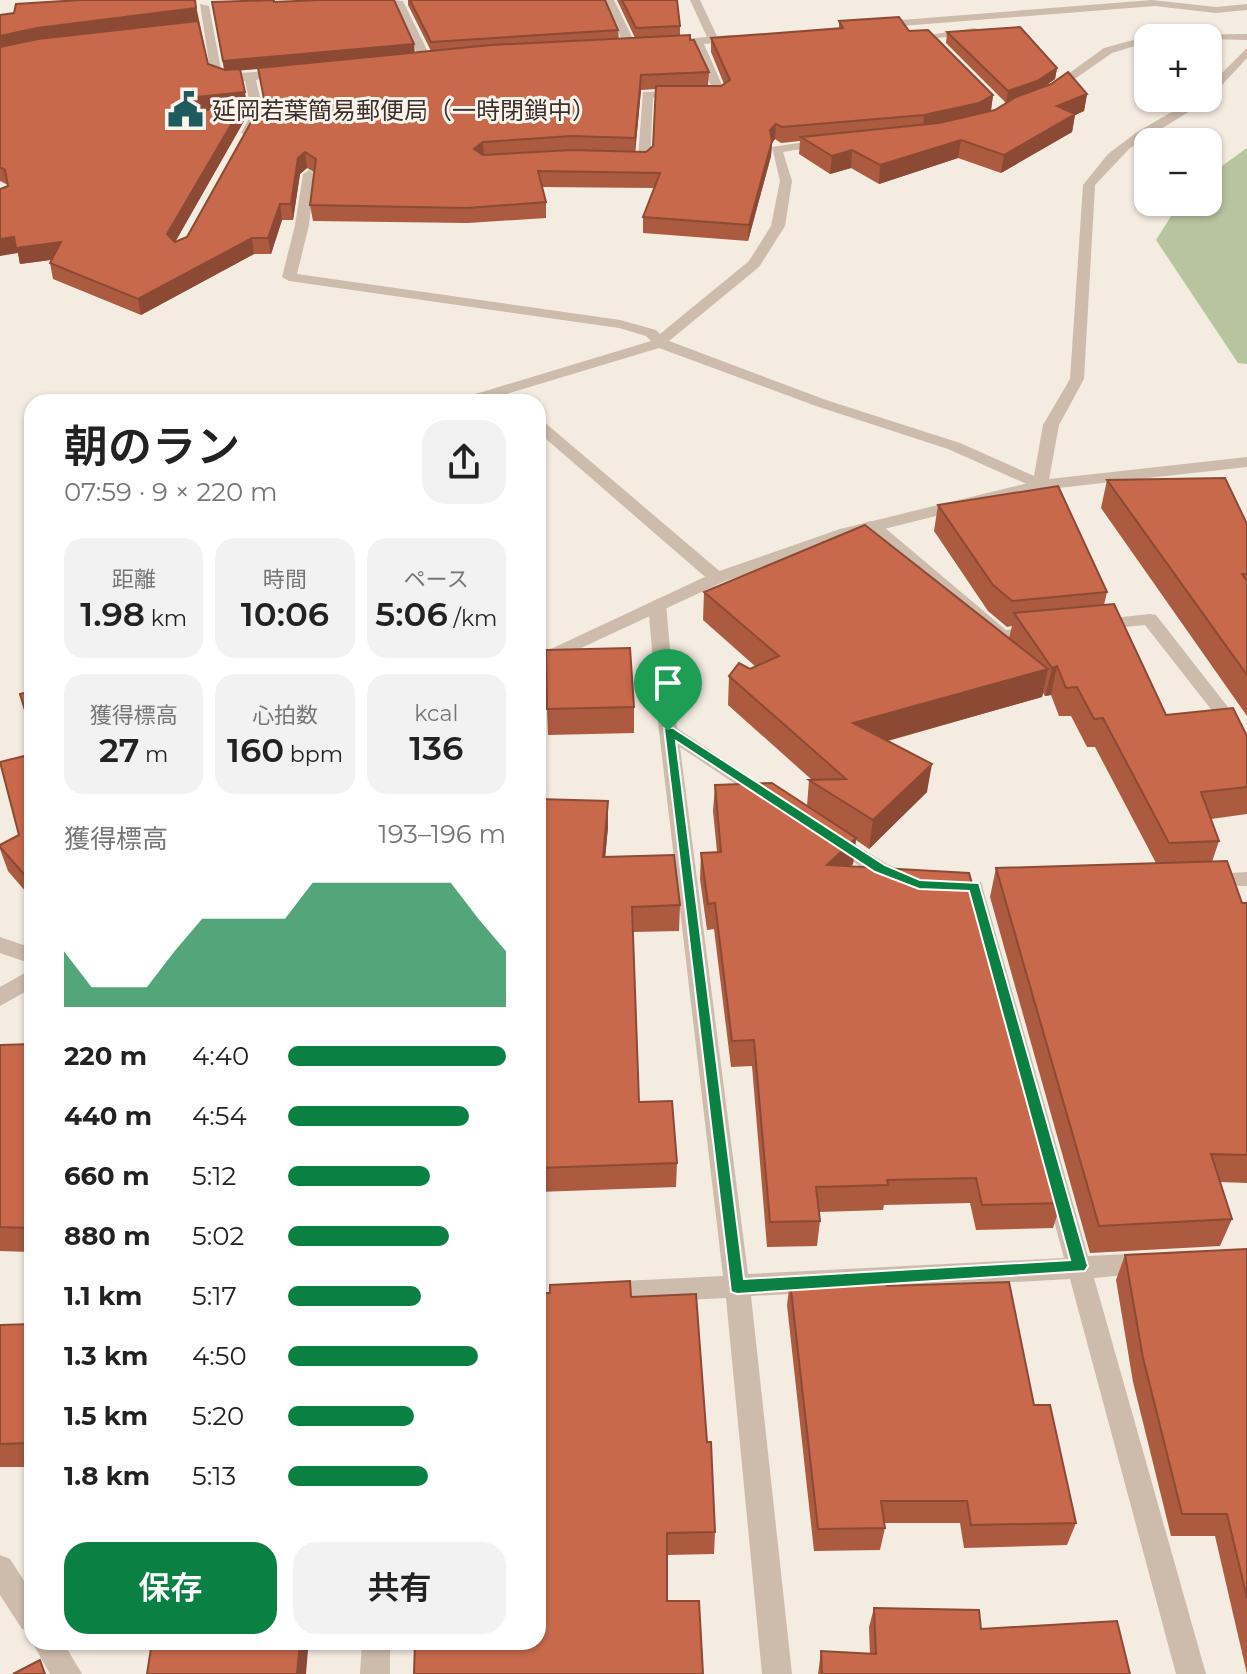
<!DOCTYPE html>
<html lang="ja">
<meta charset="utf-8">
<style>
:root{--surface:#fff;--page:#f2f2f2;--text:#222;--muted:#767676;--accent:#0b8043}
body{margin:0;font-family:Montserrat,"Noto Sans JP",sans-serif;background:var(--page);color:var(--text);height:100vh;display:flex;flex-direction:column;font-size:30px;white-space:nowrap}
*{box-sizing:border-box;margin:0}
p{font-size:26px;color:var(--muted)}
.icon{flex:none;width:44px;height:44px;fill:none;stroke:currentColor;stroke-width:2;stroke-linecap:round;stroke-linejoin:round}
.map{position:relative;flex:1;overflow:hidden}
.details{position:absolute;left:24px;top:394px;width:522px;height:1256px;display:flex;flex-direction:column;background:var(--surface);border-radius:24px;box-shadow:0 2px 6px #0004}
.details>*{flex:none}
.tools{position:absolute;left:1134px;top:24px;display:grid;gap:16px}
.tools a{display:grid;place-items:center;width:88px;height:88px;border-radius:16px;background:var(--surface);box-shadow:0 2px 6px #0004;font-size:40px}
.pin{position:absolute;display:grid;place-items:center;width:68px;height:68px;color:#fff;margin:-82px -34px;border-radius:50% 50% 50% 0;rotate:-45deg;box-shadow:0 0 8px #0007}
.pin .icon{rotate:45deg}
.round{display:grid;place-items:center;flex:none;width:84px;height:84px;border-radius:24px;background:var(--page)}
.headline{display:flex;align-items:center;justify-content:space-between;height:136px;padding:0 40px}
h1{font-size:44px;font-weight:600;line-height:60px}
.stats{display:grid;grid-template-columns:repeat(3,1fr);gap:12px;height:136px;padding:8px 40px}
.stats div{display:grid;align-content:center;border-radius:20px;background:var(--page);text-align:center}
.stats b{font-size:34px;font-weight:600}
.stats small{font-size:22px;font-weight:400}
.stats p{font-size:22px}
.chart{height:224px;padding:16px 40px}
.chart p{display:flex;justify-content:space-between}
.chart svg{width:100%;height:144px;margin-top:8px;fill:var(--accent);opacity:.7}
.button{display:flex;gap:16px;margin-top:auto;padding:16px 40px}
.button a{flex:1;height:92px;border-radius:24px;background:var(--accent);color:#fff;font-size:32px;font-weight:600;line-height:92px;text-align:center}
.button a+a{background:var(--page);color:var(--text)}
ul{padding:0 40px;list-style:none;font-size:26px}
li{display:grid;grid-template-columns:128px 96px 1fr;align-items:center;height:60px}
li i{height:20px;border-radius:10px;background:var(--accent)}
.map>svg:first-child{display:block}
</style>
<div class="map">
<svg width="1247" height="1674" viewBox="0 0 1247 1674">
<rect width="100%" height="100%" fill="#f4ebe1"/>
<path fill="#b8c4a0" d="M1247,148V364L1238,363L1156,240L1180,202H1208V176Z"/>
<g fill="none" stroke-linecap="round" stroke-linejoin="round">
<path fill="#cdbbac" fill-rule="evenodd" d="M393,0L403,1L432,60L430,62L420,60Z
M604,0H614L636,45L634,47L624,45Z
M690,0H700L717,36L737,35L743,38L737,41L704,44L726,94L720,98H653L650,161L644,165L624,163V157H638L643,92L713,90L693,45L669,46L663,43L669,40L707,37Z
M1152,0L1216,7L1247,4V10L1216,13L1155,6L876,28L871,25L876,22Z
M200,4L209,6L222,74L286,70L292,73L256,80L264,113L251,136L241,133L252,113L245,81L228,82L211,76Z
M974,28L978,29V33L938,38L951,52L945,55L923,36Z
M1247,34V40L1162,38L1168,35Z
M1148,36L1153,38H1148V42L1112,53L1053,94L1043,92L1104,48Z
M1247,48V58L1208,100L1130,148L1095,185L1084,379L1059,425L1048,485L1040,490L948,449L816,406L659,348L480,402H456L459,399L651,341L646,336L619,328L289,281L282,277L295,225L303,174L309,170L315,174L309,225L297,274L620,320L656,330L660,334L749,261L771,226L780,181L772,147L831,138V144L783,152L792,181L785,226L759,267L669,341L826,400L960,443L1034,476L1043,425L1070,379L1083,185L1108,154L1137,132L1196,98H1208V87Z
M538,419L543,421L723,574L726,578L723,582H711L538,432Z
M872,521L878,522L1006,630L1036,626L1045,632L1036,638L996,640L866,530L864,526L866,522Z
M657,599L666,604L677,728L781,798L778,803H764L680,747L748,1274L1064,1258L964,887L967,882H981L1088,1256L1147,1253L1156,1256L1159,1264L1156,1272L1094,1278L1206,1674H1176L1070,1279L751,1296L792,1674H762L726,1298L604,1304L595,1301L591,1293L595,1285L604,1282L723,1276L659,731L648,604Z
M1150,614L1156,615L1238,720L1247,738V764L1240,763L1221,722L1145,625L1095,630L1086,625L1095,620Z
M832,830L887,864L911,874L914,879L911,884C888,891 844,855 825,842L822,837Z
M1247,872V886L1200,885L1197,880L1200,875Z
M0,937L32,948V964L0,953Z
M0,1555L10,1559L32,1593V1633L22,1629L0,1595Z
M32,1642H63L82,1674H50Z
M362,1642H390V1674H360Z"/>
<path fill="#cdbbac" fill-rule="evenodd" d="M1247,457V467L1040,490L852,537L723,582L538,668V655L711,574L840,529L1040,480Z
M32,969V988L0,1006V987Z"/>
</g>
<path fill="#ac5a40" fill-rule="evenodd" d="M195,0L208,64L224,70L212,2H275L414,53L431,51L408,5V0H605L618,30L619,39L635,38L617,0H677L680,26V35L690,40L709,72L708,86H721L724,84L711,52V38L839,28V21L909,31L993,95L991,110L988,112L995,110L1009,101L1006,103L946,43L947,32L1057,68L1055,79L1045,86L1087,94L1084,111L1075,115L1072,132L1001,173L958,158L879,184L851,168L830,174L799,154L800,141L781,143L775,139L772,143L771,156L748,241L643,233V217L654,188L542,187L546,202V218L468,223L313,221L310,205L314,172L307,168L300,174L293,220H282L271,254H254L141,315L53,279L50,263L51,260L20,264L18,253L8,185L0,181V15ZM258,69L264,101L187,237L175,242L244,121L243,108L247,107L241,70ZM656,89L653,146L646,152H635L641,90Z
M1107,480L1247,524V716L1101,508Z
M938,505L1107,592L1104,605L1166,715L1247,736V814L1211,819L1219,841L1212,862L1242,903H1247V1183L1220,1182L1232,1219L1220,1246L1090,1253L990,897L996,868L1156,863L1095,747H1087L1071,716H1059L1051,695L1045,696L1043,693L1042,697L888,741L927,792L869,849L856,840L853,864L850,866L1061,1203L1053,1228L976,1230L970,1203L884,1205L883,1210L819,1212L820,1221L817,1246L767,1247L752,1066L731,1067L714,929L707,930L700,879L701,853L717,852L713,811L715,785L807,806L809,780H812L728,705L729,676L756,667L703,620L704,592L1009,638L1012,626L1007,627L988,611L934,531Z
M634,707V733L548,735L547,709Z
M32,754V899L8,871L0,849V845L19,835Z
M538,799L608,801V827L605,857L680,905L679,931L633,932L639,1102L677,1163L676,1187L538,1192Z
M32,1044V1252L0,1251V1045Z
M1247,1249V1674L1215,1536H1171L1133,1382L1116,1280L1125,1255Z
M790,1281L887,1286L1034,1405L1076,1523L1067,1545L964,1548L960,1523H884L885,1528L880,1550L814,1551L787,1305Z
M631,1297L707,1442L715,1532L714,1554L667,1555L538,1642Z
M32,1324V1467H0V1325Z
M874,1608L981,1629L1130,1674H818L821,1651L870,1654L869,1627Z"/>
<path fill="#8c4a34" d="M196,8L199,22L0,51V36L37,28Z
M414,44L415,54L225,72L223,61Z
M1057,68L1055,79L1036,92L1006,103L1008,91Z
M641,75V90L635,154V138Z
M245,92L247,107L243,108L244,121L170,251L167,234L177,104L186,98Z
M1087,94L1084,111L1075,115L1072,132L1001,173L1004,155L1057,106Z
M993,95L991,110L977,118L923,130L924,115Z
M776,124L775,139L772,143L771,156L748,241L749,225L770,130Z
M961,140L958,158L879,184L880,165Z
M483,142L484,157L474,149Z
M852,150L851,168L830,174L832,156Z
M305,152L307,168L300,174L293,220L291,204L298,158Z
M280,204L282,220L271,254L268,238Z
M14,237L61,242L64,258L20,264L18,253L0,256V239Z
M252,238L254,254L141,315L138,299Z
M1057,666L1051,695L1045,696L1052,668Z
M1048,669L1042,697L850,751L853,723Z
M932,764L927,792L869,849L873,820Z
M608,801V827L603,882V857Z
M856,838L853,864L824,891L827,865Z
M300,1642H305L308,1650L306,1674H297Z"/>
<path fill="#c8694b" stroke="#8c4a34" stroke-width="2" d="M80,0H195L196,8L37,28L0,36V15L14,13L16,4Z
M274,0V2L318,0H394L414,44L223,61L212,2Z
M410,0H605L618,30L431,42Z
M622,0H677L680,26L636,28Z
M899,17L909,31L928,30L993,95L979,103L924,115L782,127L776,124L770,130L772,141L749,225L643,217L660,173L538,171L546,202L467,208L310,205L316,159L305,152L298,158L291,204H280L268,238H252L138,299L50,263L61,242L16,248L14,237L0,239V189L8,186L5,170L0,167V47L38,39L198,21L208,64L225,70L240,69L245,92L186,98L177,104L187,112L242,106L167,234L175,242L187,237L264,99L258,68L491,45L690,35V40H694L709,72L641,75L635,138L571,136L483,142L474,149L483,155L572,150L646,152L653,146L656,86H721L730,80L711,38L843,28L839,21Z
M1020,27L1057,68L1037,81L1008,91L947,32Z
M1068,72L1087,94L1057,106L1075,114L1004,155L961,140L880,165L852,150L832,156L801,137L939,123L995,110L1016,97L1051,84Z
M1225,478L1247,524V574H1242L1247,581V675L1107,480Z
M1058,486L1107,592L1012,601L993,585L938,505Z
M865,525L1048,669L853,723L932,764L873,820L809,780L846,779L729,676L739,663L750,669L779,656L704,592Z
M1114,604L1166,715L1233,708L1247,736V787L1201,792L1219,841L1169,843L1103,718L1094,719L1077,687L1066,688L1057,666L1052,668L1014,613Z
M630,648L634,707L547,709L546,650Z
M32,691V733L20,694Z
M32,754V879L29,880L0,847V845L19,835L0,762Z
M772,783L856,838L827,865L969,873L1061,1203L982,1205L976,1178L887,1180L888,1185L816,1187L820,1221L770,1222L754,1040L732,1041L715,903L708,904L701,853L721,852L715,785Z
M538,799L608,801L603,857L674,855L680,905L632,907L639,1102L672,1101L677,1163L538,1168Z
M1227,861L1242,903H1247V1155L1211,1154L1232,1219L1099,1226L996,868Z
M32,1044V1228L0,1227V1045Z
M1247,1249V1598L1227,1514H1182L1143,1358L1125,1255Z
M886,1279L887,1286L1009,1282L1034,1405H1050L1076,1523L971,1525L967,1501H881L885,1528L818,1529L790,1281Z
M630,1281L631,1297L696,1294L707,1442H711L715,1532L667,1533V1601H699L703,1674H414L415,1642H538V1293H550V1285Z
M32,1324V1443L0,1444V1325Z
M874,1608L979,1610L981,1629L1117,1621L1130,1674H822L821,1651L876,1654Z
M152,1642H300L297,1674H147Z
M40,1660L45,1674H13Z"/>
<path fill="#0b8043" stroke="#fff" stroke-width="2" fill-rule="evenodd" d="M664,728H673L885,865L920,880L979,883L1088,1266L1085,1271L737,1294L731,1292ZM676,741L875,872L919,889L969,891L1070,1260L744,1279Z"/>
<defs>
<symbol id="civic-bare" viewBox="-9 -9 18 18"><path d="M-.6-6.5H3V-4.5H.6V-3L4-1V1h2V6H-6V1h2V-1L-.6-3ZM-1.2 2.5V6h2.4V2.5Z" fill="#1f5a5e" stroke="#fbf5ee" stroke-width="2.5" paint-order="stroke"/></symbol>
</defs>
<g fill-rule="evenodd">
<use href="#civic-bare" x="160" y="84" width="51" height="51"/>
</g>
<g text-anchor="middle" dominant-baseline="central" stroke-width="6" stroke-linejoin="round" paint-order="stroke">
<g font-size="24" fill="#3b302b" stroke="#fbf5ee" text-anchor="start">
<text x="212" y="110">延岡若葉簡易郵便局（一時閉鎖中）</text>
</g>
</g>
</svg>
<div class="tools">
<a>+</a>
<a>−</a>
</div>
<div class="pin" style="left:668px;top:731px;background:#1e9e55"><svg class="icon" aria-label="arrive" viewBox="0 0 24 24"><path d="M6 21V4h12l-3 4 3 4H6"/></svg></div>
<section class="details">
<div class="headline"><div><h1>朝のラン</h1><p>07:59 · 9 × 220 m</p></div><a class="round"><svg class="icon" aria-label="share" viewBox="0 0 24 24"><path d="M12 15V3M7 8l5-5 5 5M5 13v7h14v-7"/></svg></a></div>
<div class="stats">
<div><p>距離</p><b>1.98<small> km</small></b></div>
<div><p>時間</p><b>10:06</b></div>
<div><p>ペース</p><b>5:06<small> /km</small></b></div>
</div>
<div class="stats">
<div><p>獲得標高</p><b>27<small> m</small></b></div>
<div><p>心拍数</p><b>160<small> bpm</small></b></div>
<div><p>kcal</p><b>136</b></div>
</div>
<div class="chart"><p><span>獲得標高</span>193–196 m</p>
<svg viewBox="0 0 160 44" preserveAspectRatio="none"><path d="M0 44V27L10 38L20 38L30 38L40 27L50 17L60 17L70 17L80 17L90 6L100 6L110 6L120 6L130 6L140 6L150 17L160 27V44z"/></svg>
</div>
<ul>
<li><b>220 m</b>4:40<i style="width:100%"></i></li>
<li><b>440 m</b>4:54<i style="width:83%"></i></li>
<li><b>660 m</b>5:12<i style="width:65%"></i></li>
<li><b>880 m</b>5:02<i style="width:74%"></i></li>
<li><b>1.1 km</b>5:17<i style="width:61%"></i></li>
<li><b>1.3 km</b>4:50<i style="width:87%"></i></li>
<li><b>1.5 km</b>5:20<i style="width:58%"></i></li>
<li><b>1.8 km</b>5:13<i style="width:64%"></i></li>
</ul>
<div class="button"><a>保存</a><a>共有</a></div>
</section>
</div>
